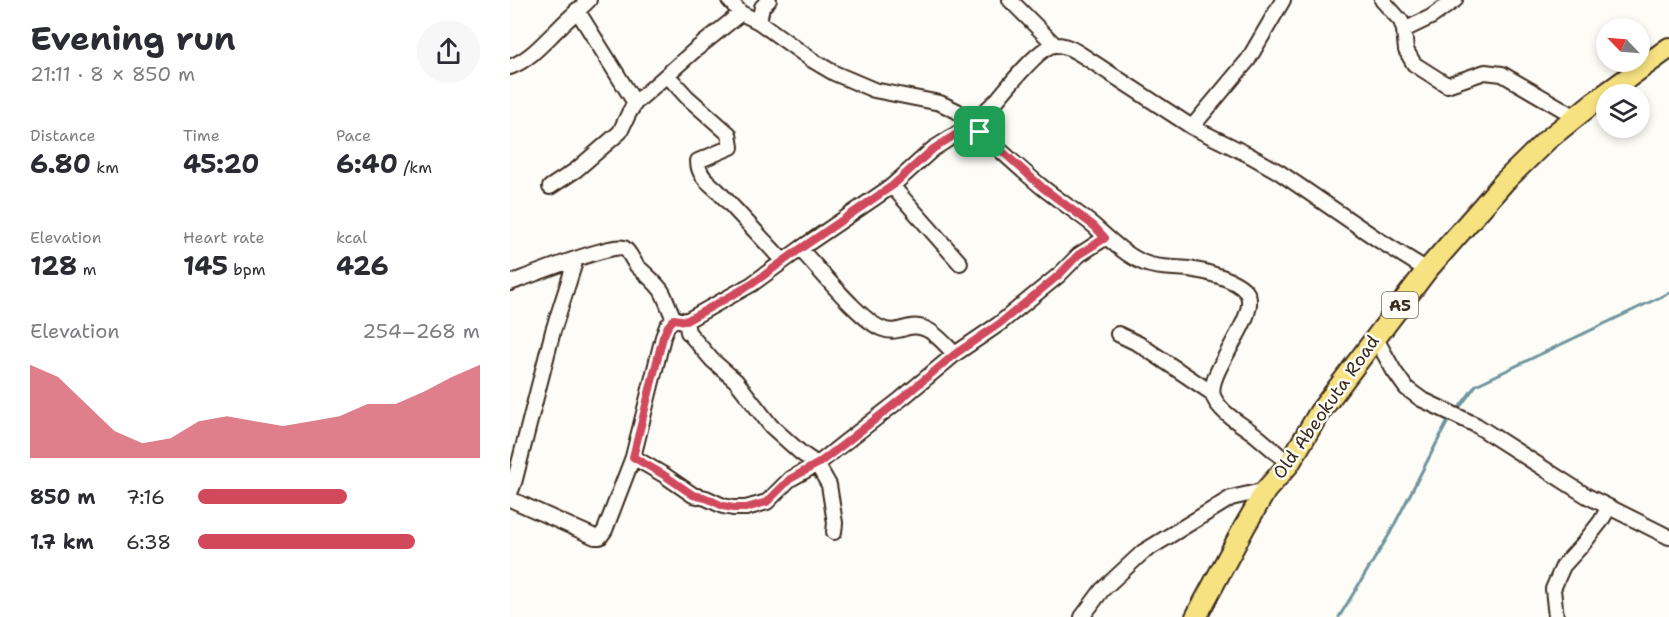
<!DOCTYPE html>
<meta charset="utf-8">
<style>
:root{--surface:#fff;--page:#f7f7f7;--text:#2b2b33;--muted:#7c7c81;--accent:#d1495b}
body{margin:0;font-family:"Shantell Sans",sans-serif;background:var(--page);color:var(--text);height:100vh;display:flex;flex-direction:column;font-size:22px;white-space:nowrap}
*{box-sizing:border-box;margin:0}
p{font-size:20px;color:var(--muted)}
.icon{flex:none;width:33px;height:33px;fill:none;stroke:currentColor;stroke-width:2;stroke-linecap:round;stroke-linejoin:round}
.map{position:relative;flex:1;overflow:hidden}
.details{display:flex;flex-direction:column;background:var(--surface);width:510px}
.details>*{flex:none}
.needle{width:39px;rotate:295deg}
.fabs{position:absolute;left:1086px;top:18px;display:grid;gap:12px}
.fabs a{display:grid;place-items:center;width:54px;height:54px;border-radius:50%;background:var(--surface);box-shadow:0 3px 9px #0003;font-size:30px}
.pin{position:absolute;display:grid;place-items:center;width:51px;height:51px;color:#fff;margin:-26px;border-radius:12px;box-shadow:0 3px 9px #0006}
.round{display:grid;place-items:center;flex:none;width:63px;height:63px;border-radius:32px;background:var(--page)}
.head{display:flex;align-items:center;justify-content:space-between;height:102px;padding:0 30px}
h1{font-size:33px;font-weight:700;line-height:45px}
.figures{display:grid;grid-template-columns:repeat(3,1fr);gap:9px;height:102px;padding:6px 30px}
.figures div{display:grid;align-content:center}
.figures b{font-size:26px;font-weight:700}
.figures small{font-size:16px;font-weight:400}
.figures p{font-size:16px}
.chart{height:168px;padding:12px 30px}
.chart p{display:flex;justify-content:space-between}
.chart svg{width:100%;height:108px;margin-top:6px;fill:var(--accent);opacity:.7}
ul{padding:0 30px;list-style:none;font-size:20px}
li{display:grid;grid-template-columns:96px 72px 1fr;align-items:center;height:45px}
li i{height:15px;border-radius:8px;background:var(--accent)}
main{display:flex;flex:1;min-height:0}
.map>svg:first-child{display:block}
</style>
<main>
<section class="details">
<div class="head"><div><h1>Evening run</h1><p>21:11 · 8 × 850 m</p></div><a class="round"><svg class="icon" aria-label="share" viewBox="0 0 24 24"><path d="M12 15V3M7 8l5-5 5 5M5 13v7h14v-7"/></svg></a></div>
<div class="figures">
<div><p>Distance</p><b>6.80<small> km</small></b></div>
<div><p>Time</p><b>45:20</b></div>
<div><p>Pace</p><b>6:40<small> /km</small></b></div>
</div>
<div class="figures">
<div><p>Elevation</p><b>128<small> m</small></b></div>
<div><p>Heart rate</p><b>145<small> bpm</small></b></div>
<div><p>kcal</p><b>426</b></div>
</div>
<div class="chart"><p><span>Elevation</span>254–268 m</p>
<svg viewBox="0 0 160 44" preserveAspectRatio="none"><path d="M0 44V6L10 11L20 22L30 33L40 38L50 36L60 29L70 27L80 29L90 31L100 29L110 27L120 22L130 22L140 17L150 11L160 6V44z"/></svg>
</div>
<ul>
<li><b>850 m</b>7:16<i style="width:53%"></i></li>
<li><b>1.7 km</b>6:38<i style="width:77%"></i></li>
</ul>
</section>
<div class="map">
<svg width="1159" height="617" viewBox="0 0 1159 617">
<rect width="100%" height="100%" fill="#fdfcf7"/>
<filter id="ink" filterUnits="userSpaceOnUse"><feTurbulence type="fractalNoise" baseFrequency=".0167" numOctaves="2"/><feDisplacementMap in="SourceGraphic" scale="12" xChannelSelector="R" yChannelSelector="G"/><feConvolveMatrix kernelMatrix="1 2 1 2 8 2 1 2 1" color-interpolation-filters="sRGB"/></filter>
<g filter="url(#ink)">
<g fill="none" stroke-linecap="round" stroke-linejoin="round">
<path stroke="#6e959d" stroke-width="3" d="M949,408L966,385L1159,293
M829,617L879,535L938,421"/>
<defs>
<path id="minor" d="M219,0L231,13L249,22L302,60L324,73L364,90L430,103L447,111C475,136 503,163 532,187C548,200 567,212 583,225C599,239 614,254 634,263C648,269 664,267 679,269C694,271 728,279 737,293C751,317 692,375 704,398C712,415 734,425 748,437C759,446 769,455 779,464
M500,0L545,45
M872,0L891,21L894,30L921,17L945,0
M67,10L125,103
M249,22L252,7L259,0
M894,30L896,50L904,64L937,85L975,72L992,74L1066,117
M0,67C21,59 35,41 51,26C60,17 70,9 79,0
M157,75L177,97L219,134L221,147L188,161C188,175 198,182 207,190L273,261
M682,127L738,60L773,0
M470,132C470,128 470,121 471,117C474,111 482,105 487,100C497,88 530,46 545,45C555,44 566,51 575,57L682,127L739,155L769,172L867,239L917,270
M382,186L450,263
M40,187L66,170L110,132L119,113L125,103L185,50L231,13
M290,249C308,267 351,322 373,329C383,333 390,329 400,327C419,323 433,343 445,354
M0,283C16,277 105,242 114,248C120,252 123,262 128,267C136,274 144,281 151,290C155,296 160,311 164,319
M176,321L178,332L202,360L226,381L261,426L291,453L307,464L319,485L325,523L324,532
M608,334L629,344L702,393
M865,337L884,371L896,388L911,399L966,425L1077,496L1159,537
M123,457L154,475L183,495L196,498L213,506L223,508H236L257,502L280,479L309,463L334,443L391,399L445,354L489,324L517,301L549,275L569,255L595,238
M0,493L4,483L43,331L66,259
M0,499L85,537H90L95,530L123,457L153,337L157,326L164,319L176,321L242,284L290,249L382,186L423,149L462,124
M572,617L592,590L633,552L721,498L756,490
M1046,617L1043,589L1053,566L1073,544L1091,521L1099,507"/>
<path id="highway" d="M686,617L735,526L756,490L779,464L809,413L917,270L994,182L1037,140L1083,103L1159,48"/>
</defs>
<use href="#minor" stroke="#3b2a1e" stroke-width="18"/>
<use href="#highway" stroke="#3b2a1e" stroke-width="24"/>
<use href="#minor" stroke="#fdfcf7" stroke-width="14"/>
<use href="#highway" stroke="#f7e281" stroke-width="20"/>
</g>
</g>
<g fill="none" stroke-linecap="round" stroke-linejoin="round" filter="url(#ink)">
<defs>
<path id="route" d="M462,124L533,188L584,226L595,238L568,255L549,275L489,324L445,354L391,399L334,444L309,463L280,479L257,502L236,508H223L213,506L196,498L183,495L154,475L123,457L153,337L158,326L164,319L176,321L242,284L290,249L382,186L423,149Z"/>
</defs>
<use href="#route" stroke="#fff" stroke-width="12"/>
<use href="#route" stroke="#d1495b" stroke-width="8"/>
</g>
<g text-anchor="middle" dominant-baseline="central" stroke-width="5" stroke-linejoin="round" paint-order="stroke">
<rect fill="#fdfcf7" stroke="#75695f" stroke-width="1.5" x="872" y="292" width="36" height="26" rx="4.5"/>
<g font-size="16" font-weight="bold" fill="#3b2a1e">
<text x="890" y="305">A5</text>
</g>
<g font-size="18" fill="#3b2a1e" stroke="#fdfcf7">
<text transform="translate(816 407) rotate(-55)">Old Abeokuta Road</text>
</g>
</g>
</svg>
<div class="fabs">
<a><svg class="needle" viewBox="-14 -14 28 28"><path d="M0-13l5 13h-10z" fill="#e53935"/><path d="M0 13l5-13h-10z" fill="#7c7c81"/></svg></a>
<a><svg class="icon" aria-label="layers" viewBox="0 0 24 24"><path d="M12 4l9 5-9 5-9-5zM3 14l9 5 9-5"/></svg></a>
</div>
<div class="pin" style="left:470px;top:132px;background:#1e9e55"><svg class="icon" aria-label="arrive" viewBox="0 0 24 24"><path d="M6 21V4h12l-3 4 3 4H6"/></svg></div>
</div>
</main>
